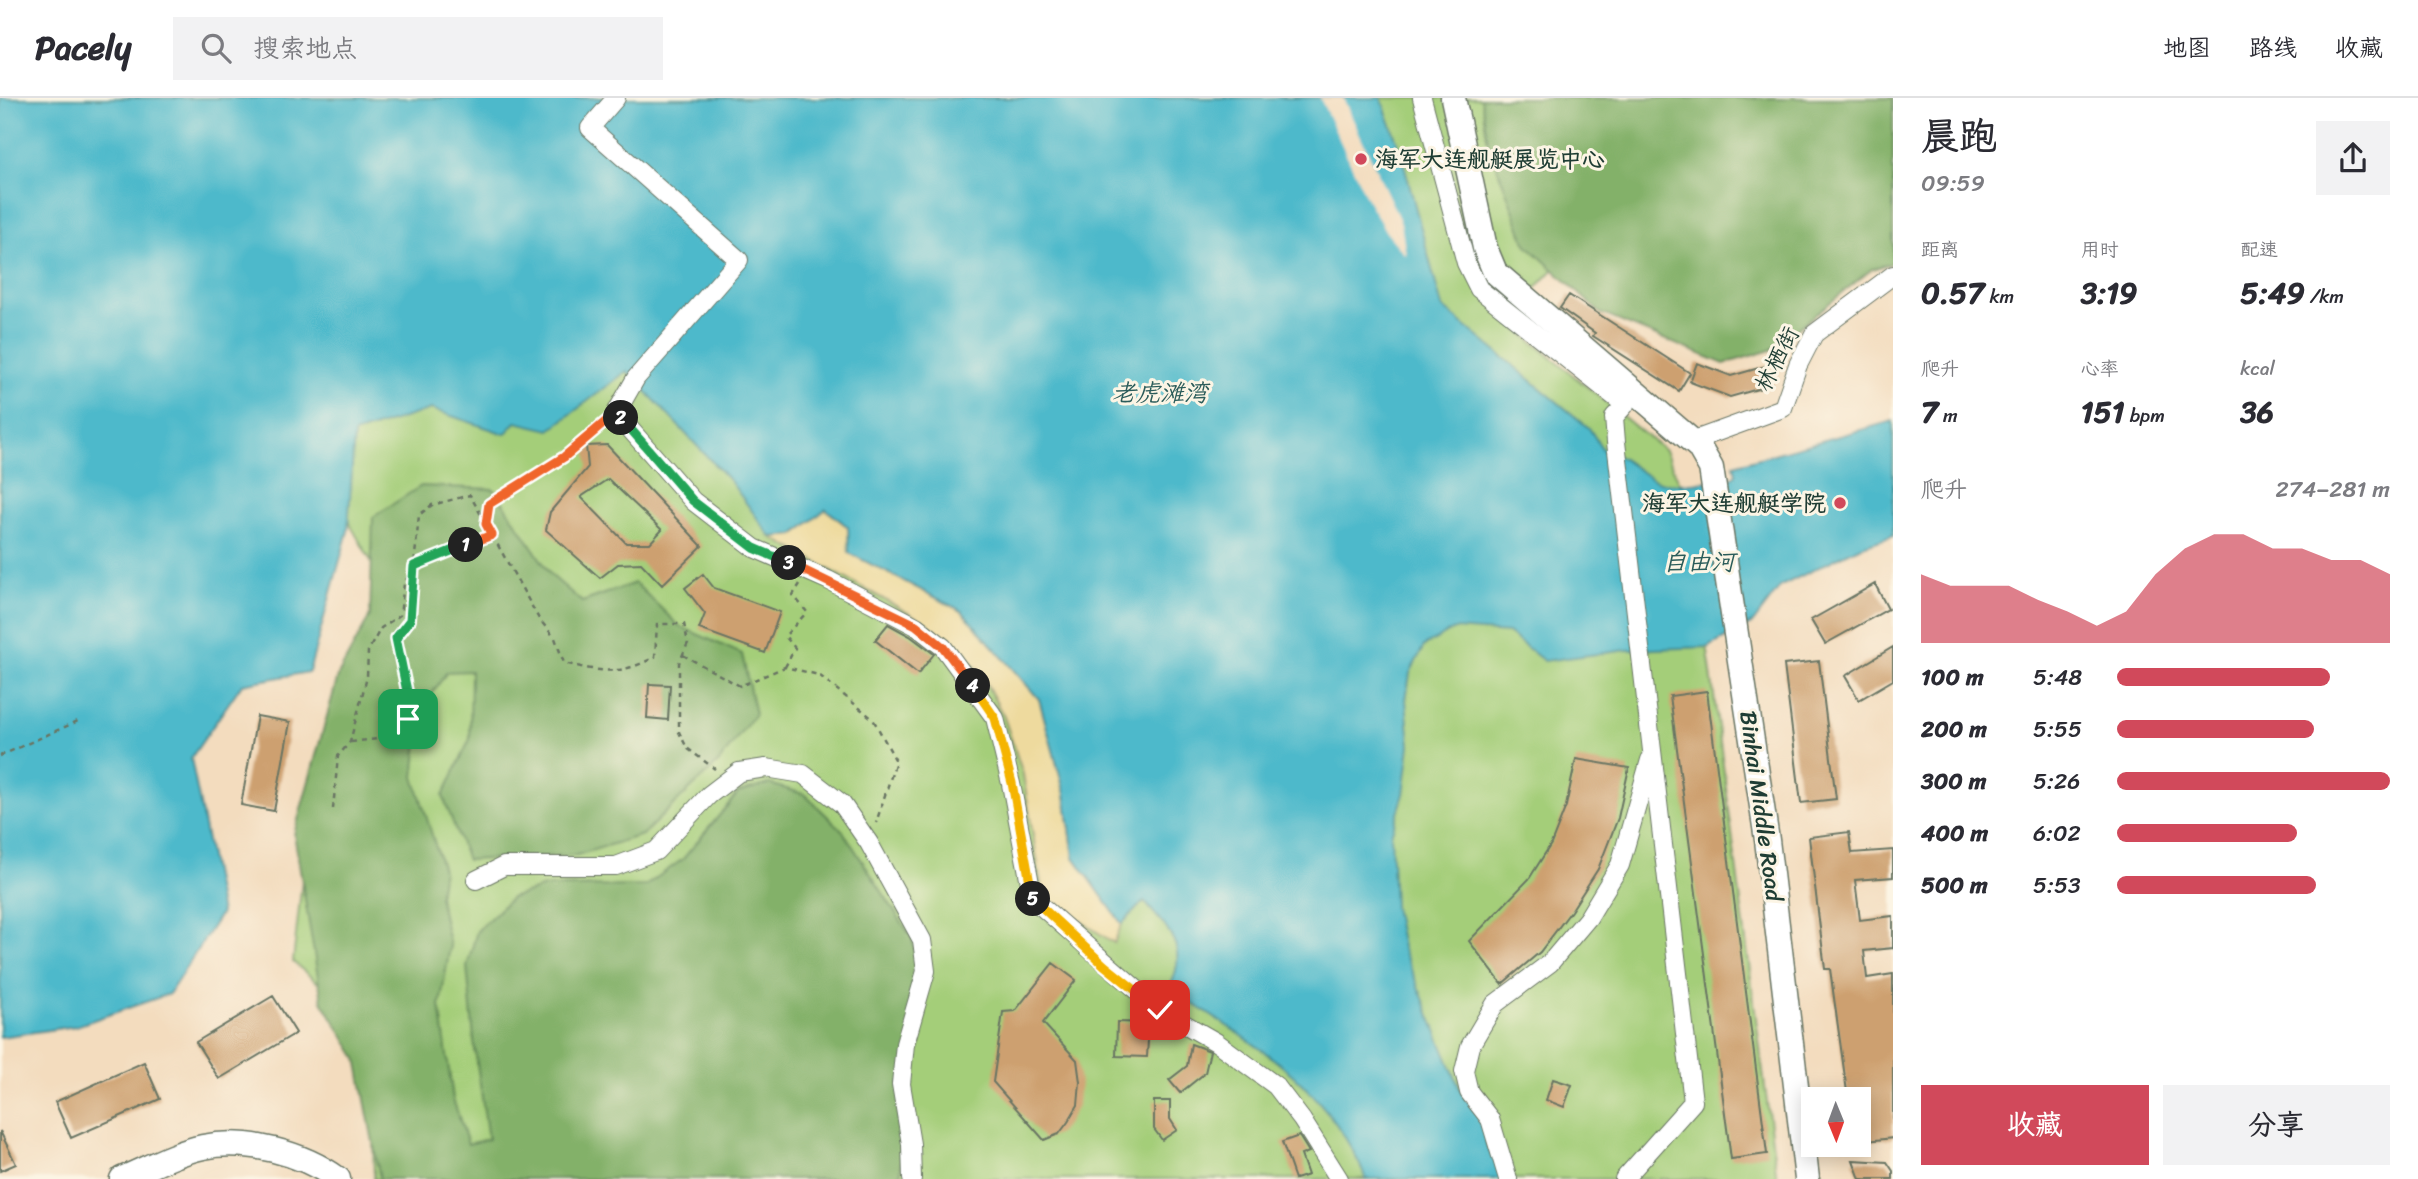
<!DOCTYPE html>
<html lang="zh">
<meta charset="utf-8">
<style>
:root{--surface:#fff;--page:#f2f2f3;--text:#2b2b33;--muted:#7c7c81;--line:#e1e1e2;--accent:#d1495b}
body{margin:0;font-family:Sriracha,"LXGW WenKai TC",sans-serif;background:var(--page);color:var(--text);height:100vh;display:flex;flex-direction:column;font-size:26px;white-space:nowrap}
*{box-sizing:border-box;margin:0}
p{font-size:23px;color:var(--muted)}
.icon{flex:none;width:38px;height:38px;fill:none;stroke:currentColor;stroke-width:2;stroke-linecap:round;stroke-linejoin:round}
.map{position:relative;flex:1;overflow:hidden}
.details{display:flex;flex-direction:column;background:var(--surface);width:525px}
.details>*{flex:none}
.needle{width:46px;rotate:179deg}
.fabs{position:absolute;left:1801px;top:989px;display:grid;gap:14px}
.fabs a{display:grid;place-items:center;width:70px;height:70px;border-radius:0px;background:var(--surface);box-shadow:0 4px 18px #0003;font-size:35px}
.pin{position:absolute;display:grid;place-items:center;width:60px;height:60px;color:#fff;margin:-30px;border-radius:14px;box-shadow:0 4px 10px #0006}
.km{position:absolute;width:35px;height:35px;margin:-18px;border-radius:50%;background:#222;color:#fff;font-size:19px;line-height:35px;text-align:center}
.round{display:grid;place-items:center;flex:none;width:74px;height:74px;border-radius:0px;background:var(--page)}
.summary{display:flex;align-items:center;justify-content:space-between;height:119px;padding:0 28px}
h1{font-size:38px;font-weight:700;line-height:52px}
.metrics{display:grid;grid-template-columns:repeat(3,1fr);gap:10px;height:119px;padding:7px 28px}
.metrics div{display:grid;align-content:center}
.metrics b{font-size:30px;font-weight:700}
.metrics small{font-size:19px;font-weight:400}
.metrics p{font-size:19px}
.chart{height:196px;padding:14px 28px}
.chart p{display:flex;justify-content:space-between}
.chart svg{width:100%;height:126px;margin-top:7px;fill:var(--accent);opacity:.7}
.cta{display:flex;gap:14px;margin-top:auto;padding:14px 28px}
.cta a{flex:1;height:80px;border-radius:0px;background:var(--accent);color:#fff;font-size:28px;font-weight:700;line-height:80px;text-align:center}
.cta a+a{background:var(--page);color:var(--text)}
ul{padding:0 28px;list-style:none;font-size:23px}
li{display:grid;grid-template-columns:112px 84px 1fr;align-items:center;height:52px}
li i{height:18px;border-radius:9px;background:var(--accent)}
header{display:flex;align-items:center;gap:42px;box-sizing:border-box;height:98px;padding:0 35px;background:var(--surface);border-bottom:2px solid var(--line)}
header strong{font-size:33px}
nav{display:flex;gap:38px;margin-inline-start:auto;font-size:24px}
.search{width:490px;height:63px;background:var(--page);display:flex;align-items:center;gap:18px;box-sizing:border-box;padding:0 24px;border-radius:0px;color:var(--muted);font-size:26px}
main{display:flex;flex:1;min-height:0}
.map>svg:first-child{display:block}
</style>
<header>
<strong>Pacely</strong>
<div class="search"><svg class="icon" aria-label="search" viewBox="0 0 24 24"><circle cx="10" cy="10" r="6"/><path d="M15 15l6 6"/></svg>搜索地点</div>
<nav><a>地图</a><a>路线</a><a>收藏</a></nav>
</header>
<main>
<div class="map">
<svg width="1893" height="1081" viewBox="0 0 1893 1081">
<rect width="100%" height="100%" fill="#fcf5e5"/>
<filter id="ink" filterUnits="userSpaceOnUse"><feTurbulence type="fractalNoise" baseFrequency=".0143" numOctaves="2"/><feDisplacementMap in="SourceGraphic" scale="14" xChannelSelector="R" yChannelSelector="G"/><feConvolveMatrix kernelMatrix="1 2 1 2 8 2 1 2 1" color-interpolation-filters="sRGB"/></filter>
<filter id="wash" filterUnits="userSpaceOnUse"><feTurbulence type="fractalNoise" baseFrequency=".00686" numOctaves="4" result="noise"/><feDisplacementMap in="SourceGraphic" scale="28" xChannelSelector="R" yChannelSelector="G"/><feGaussianBlur stdDeviation="1.57" result="paint"/><feColorMatrix in="noise" values="0 0 0 0 0 0 0 0 0 0 0 0 0 0 0 0 0 1.4 0 .05"/><feComposite in="paint" operator="in"/></filter>
<g filter="url(#wash)">
<rect width="100%" height="100%" fill="#f3dcbe"/>
<path fill="#a4ce79" stroke="#628656" stroke-width="2" d="M114,0H1736L1613,108L1506,222L1665,353L1683,392L1710,567L1777,1081H374L371,956L342,905L293,864L310,710L381,481L123,25Z"/>
<path fill="#83b169" stroke="#51774e" stroke-width="2" d="M1481,0H1893V165L1872,171L1771,252L1724,266L1600,215L1526,146L1488,45Z
M421,388L494,391L551,477L582,504L635,485L679,528L742,556L755,616L719,664L642,737L577,757L467,762L443,698L470,641L471,573L447,574L422,610L414,679L443,772L439,798L450,849L440,907L453,1001L468,1046L488,1041L475,952L467,868L477,833L511,800L544,789L645,788L683,761L738,695L769,686L804,696L842,732L912,840L920,887L901,1033V1081H380L357,960L322,903L294,736L339,575L370,518L373,419Z"/>
<path fill="#eeda9e" stroke="#868c69" stroke-width="2" d="M825,411L848,429L849,455L962,513L1039,601L1065,696L1074,759L1122,826L1114,845L1043,798L1023,676L1004,619L979,572L925,524L771,439L795,437Z"/>
<path fill="#4eb9cb" stroke="#367b80" stroke-width="2" d="M0,0H1381L1400,51L1442,209L1589,330L1603,352C1629,361 1633,371 1655,382C1671,391 1712,382 1732,380L1736,376L1734,367L1893,323V438L1859,449L1781,488L1753,525L1709,549L1628,552L1544,563L1508,535L1454,531L1424,548L1410,575L1406,602L1410,647L1404,696L1391,737L1394,809L1402,849L1462,996L1483,1021L1487,1048L1505,1081H1366C1327,984 1252,944 1169,891C1190,849 1169,834 1144,803L1122,826L1074,759L1065,696L1039,601L962,513L849,455L848,429L826,411L794,437L771,439L730,383L627,273L550,332L516,324L505,336L431,311L354,336L348,433L309,574L242,586L191,660L221,815L169,896L76,928L0,939Z"/>
<path fill="#f3dcbe" d="M1320,0H1343L1401,125L1406,158L1386,134L1368,103Z"/>
<g id="blocks">
<path fill="#cda070" fill-rule="evenodd" d="M1569,197L1690,275L1679,293L1593,238L1595,235L1560,210Z
M1697,265L1731,278L1766,268L1772,287L1730,299L1690,284Z
M607,347L702,448L662,487L641,465L618,466L600,480L546,432L550,414L588,369L586,348ZM608,381L662,432L650,445H626L581,399Z
M703,476L714,490L780,514L765,555L699,531L705,516L685,490Z
M1875,486L1888,511L1825,546L1811,522Z
M888,526L910,538L934,556L918,576L875,542Z
M1893,549V582L1859,602L1845,578Z
M1819,563L1836,701L1801,705L1784,567Z
M649,586L670,587L668,622L647,620Z
M1707,593L1767,1056L1731,1061L1670,598Z
M257,618L290,624L274,713L241,707Z
M1576,661L1629,670L1618,720L1598,771L1571,813L1540,854L1502,886L1469,843L1529,781L1551,746L1566,708Z
M1849,734L1852,755L1893,752V779L1855,782L1860,822L1893,818V850L1864,853L1867,880L1893,876V1040L1858,1044V1001H1848L1830,871H1825L1809,739Z
M1053,865L1076,882L1043,925L1077,962L1080,984L1078,1007L1068,1024L1059,1036L1044,1042L993,984L1003,914L1015,913Z
M273,898L296,935L219,981L196,944Z
M1117,924L1149,925L1147,959L1116,958Z
M1191,946L1210,953L1205,975L1180,995L1169,982L1187,968Z
M144,964L160,1001L71,1040L55,1004Z
M1553,981L1572,987L1564,1009L1546,1002Z
M1154,1003H1170V1021L1177,1032L1162,1042L1154,1031Z
M0,1033L16,1066L0,1073Z
M1299,1038L1309,1054L1301,1057L1308,1077L1295,1081L1282,1044Z
M1853,1062L1887,1064L1893,1073V1081H1860Z"/>
</g>
</g>
<g filter="url(#ink)">
<use href="#blocks" fill-opacity="0" stroke="#697564" stroke-width="2"/>
<g fill="none" stroke-linecap="round" stroke-linejoin="round">
<defs>
<path id="minor" d="M616,0L590,30L739,162L636,280L616,315L693,403L754,450L828,482L916,528L943,549L995,620L1011,686L1033,801L1160,912L1216,944L1276,988L1302,1022L1339,1081
M1422,0L1466,165L1479,191L1625,307L1614,319L1616,344L1693,1004L1624,1081
M1692,343L1783,310L1798,267L1814,236L1893,177
M476,782L504,768H616L656,753L709,697L739,674L766,670L803,676L842,706L869,745L922,842L926,873L905,946L901,986L911,1046L912,1081
M1508,1081L1490,1021L1469,994L1464,973L1470,948L1495,906L1550,865L1588,820L1620,767L1650,662"/>
<path id="highway" d="M1453,0L1485,150L1495,174L1699,349L1711,370L1767,742L1807,1081
M122,1081C148,1070 175,1055 203,1049C246,1040 303,1055 338,1081"/>
</defs>
<use href="#minor" stroke="#697564" stroke-width="20"/>
<use href="#highway" stroke="#697564" stroke-width="27"/>
<path stroke="#697564" stroke-width="2.5" stroke-dasharray="5 5" stroke-linecap="butt" d="M486,426L489,406L564,359L604,325
M683,557L740,588L785,569L819,577L873,621L896,663L876,725
M785,569L795,550L785,538L807,514L793,497L800,486
M408 620a13 13 0 1 1 26 0a13 13 0 1 1-26 0Z
M418,608L409,603L396,540L410,522L414,468L492,437
M351,644L386,640L393,626L409,625
M0,658L78,623
M333,711L338,658L350,644L367,579L368,553L381,530L400,517L404,486L414,468L419,417L432,407L470,397L539,521L555,540L564,565C602,574 619,578 655,559L657,526H684L688,545L679,565V634L687,650L715,671"/>
<use href="#minor" stroke="#fff" stroke-width="18"/>
<use href="#highway" stroke="#fff" stroke-width="24"/>
</g>
</g>
<g fill="none" stroke-linecap="round" stroke-linejoin="round" filter="url(#ink)">
<defs>
<path id="split-1" d="M408,621L411,613L418,608L409,603L396,540L410,522L414,468L466,447"/>
<path id="split-2" d="M466,447L492,437L486,426L489,406L564,359L616,315L621,320"/>
<path id="split-3" d="M621,320L693,403L754,450L789,465"/>
<path id="split-4" d="M789,465L916,527L943,549L973,588"/>
<path id="split-5" d="M973,588L995,620L1012,685L1033,801"/>
<path id="split-6" d="M1033,801L1104,867L1160,912"/>
</defs>
<use href="#split-1" stroke="#fff" stroke-width="14"/>
<use href="#split-2" stroke="#fff" stroke-width="14"/>
<use href="#split-3" stroke="#fff" stroke-width="14"/>
<use href="#split-4" stroke="#fff" stroke-width="14"/>
<use href="#split-5" stroke="#fff" stroke-width="14"/>
<use href="#split-6" stroke="#fff" stroke-width="14"/>
<use href="#split-1" stroke="#22a559" stroke-width="9"/>
<use href="#split-2" stroke="#f0652b" stroke-width="9"/>
<use href="#split-3" stroke="#22a559" stroke-width="9"/>
<use href="#split-4" stroke="#f0652b" stroke-width="9"/>
<use href="#split-5" stroke="#f5b400" stroke-width="9"/>
<use href="#split-6" stroke="#f5b400" stroke-width="9"/>
</g>
<g fill="#d1495b" stroke="#fcf5e5" stroke-width="2.5">
<circle cx="1361" cy="61" r="7"/>
<circle cx="1840" cy="405" r="7"/>
</g>
<g text-anchor="middle" dominant-baseline="central" stroke-width="6" stroke-linejoin="round" paint-order="stroke">
<g font-size="23" font-weight="bold" fill="#1f3d34" stroke="#fcf5e5" text-anchor="start">
<text x="1375" y="61">海军大连舰艇展览中心</text>
<text x="1826" y="405" text-anchor="end">海军大连舰艇学院</text>
</g>
<g font-size="23" fill="#1f3d34" stroke="#fcf5e5">
<text transform="translate(1777 261) rotate(-63)">林栖街</text>
<text transform="translate(1761 708) rotate(82)">Binhai Middle Road</text>
</g>
<g font-size="24" font-style="italic" fill="#2b5c5a" stroke="#fcf5e5">
<text x="1160" y="295">老虎滩湾</text>
<text x="1699" y="464">自由河</text>
</g>
</g>
</svg>
<div class="fabs">
<a><svg class="needle" viewBox="-14 -14 28 28"><path d="M0-13l5 13h-10z" fill="#e53935"/><path d="M0 13l5-13h-10z" fill="#7c7c81"/></svg></a>
</div>
<div class="pin" style="left:408px;top:621px;background:#1e9e55"><svg class="icon" aria-label="arrive" viewBox="0 0 24 24"><path d="M6 21V4h12l-3 4 3 4H6"/></svg></div>
<div class="pin" style="left:1160px;top:912px;background:#d93025"><svg class="icon" aria-label="check" viewBox="0 0 24 24"><path d="M5 12l5 5 9-10"/></svg></div>
<b class="km" style="left:466px;top:447px">1</b>
<b class="km" style="left:621px;top:320px">2</b>
<b class="km" style="left:789px;top:465px">3</b>
<b class="km" style="left:973px;top:588px">4</b>
<b class="km" style="left:1033px;top:801px">5</b>
</div>
<section class="details">
<div class="summary"><div><h1>晨跑</h1><p>09:59</p></div><a class="round"><svg class="icon" aria-label="share" viewBox="0 0 24 24"><path d="M12 15V3M7 8l5-5 5 5M5 13v7h14v-7"/></svg></a></div>
<div class="metrics">
<div><p>距离</p><b>0.57<small> km</small></b></div>
<div><p>用时</p><b>3:19</b></div>
<div><p>配速</p><b>5:49<small> /km</small></b></div>
</div>
<div class="metrics">
<div><p>爬升</p><b>7<small> m</small></b></div>
<div><p>心率</p><b>151<small> bpm</small></b></div>
<div><p>kcal</p><b>36</b></div>
</div>
<div class="chart"><p><span>爬升</span>274–281 m</p>
<svg viewBox="0 0 160 44" preserveAspectRatio="none"><path d="M0 44V20L10 24L20 24L30 24L40 29L50 33L60 38L70 33L80 20L90 11L100 6L110 6L120 11L130 11L140 15L150 15L160 20V44z"/></svg>
</div>
<ul>
<li><b>100 m</b>5:48<i style="width:78%"></i></li>
<li><b>200 m</b>5:55<i style="width:72%"></i></li>
<li><b>300 m</b>5:26<i style="width:100%"></i></li>
<li><b>400 m</b>6:02<i style="width:66%"></i></li>
<li><b>500 m</b>5:53<i style="width:73%"></i></li>
</ul>
<div class="cta"><a>收藏</a><a>分享</a></div>
</section>
</main>
